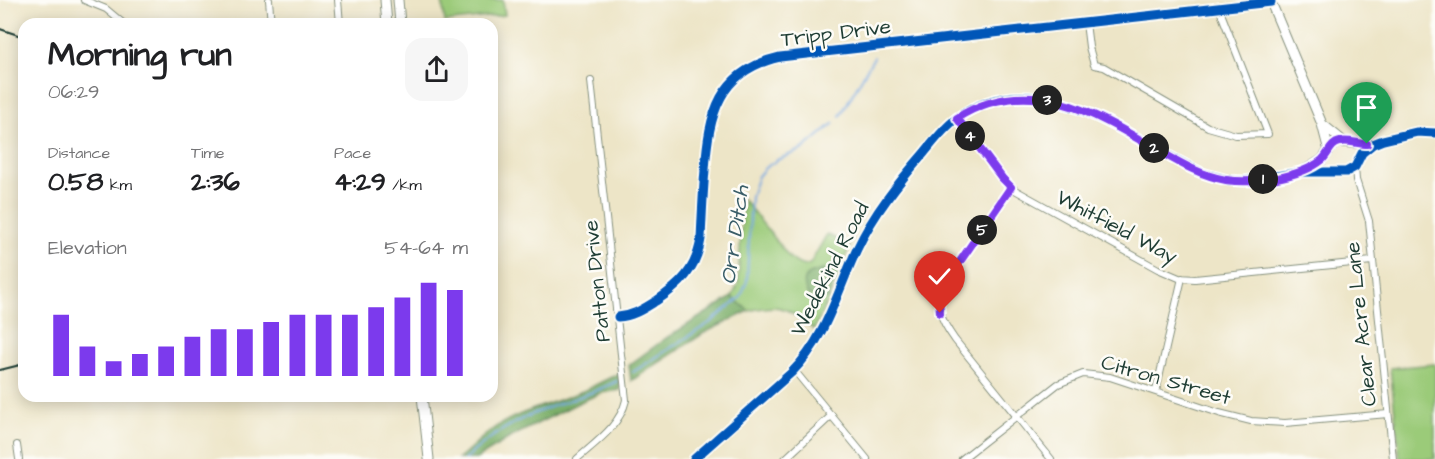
<!DOCTYPE html>
<meta charset="utf-8">
<style>
:root{--surface:#fff;--page:#f6f6f6;--text:#202124;--muted:#757577;--accent:#7c3aed}
body{margin:0;font-family:"Architects Daughter",sans-serif;background:var(--page);color:var(--text);height:100vh;display:flex;flex-direction:column;font-size:22px;white-space:nowrap}
*{box-sizing:border-box;margin:0}
p{font-size:20px;color:var(--muted)}
.icon{flex:none;width:33px;height:33px;fill:none;stroke:currentColor;stroke-width:2;stroke-linecap:round;stroke-linejoin:round}
.map{position:relative;flex:1;overflow:hidden}
.side{position:absolute;left:18px;top:18px;width:480px;height:384px;display:flex;flex-direction:column;background:var(--surface);border-radius:18px;box-shadow:0 3px 15px #0003}
.side>*{flex:none}
.pin{position:absolute;display:grid;place-items:center;width:51px;height:51px;color:#fff;margin:-62px -26px;border-radius:50% 50% 50% 0;rotate:-45deg;box-shadow:0 0 6px #0007}
.pin .icon{rotate:45deg}
.km{position:absolute;width:30px;height:30px;margin:-15px;border-radius:50%;background:#222;color:#fff;font-size:16px;line-height:30px;text-align:center}
.round{display:grid;place-items:center;flex:none;width:63px;height:63px;border-radius:18px;background:var(--page)}
.overview{display:flex;align-items:center;justify-content:space-between;height:102px;padding:0 30px}
h1{font-size:33px;font-weight:700;line-height:45px}
.figures{display:grid;grid-template-columns:repeat(3,1fr);gap:9px;height:102px;padding:6px 30px}
.figures div{display:grid;align-content:center}
.figures b{font-size:26px;font-weight:700}
.figures small{font-size:16px;font-weight:400}
.figures p{font-size:16px}
.chart{height:168px;padding:12px 30px}
.chart p{display:flex;justify-content:space-between}
.chart svg{width:100%;height:108px;margin-top:6px;stroke:var(--accent);stroke-width:6}
.map>svg:first-child{display:block}
</style>
<div class="map">
<svg width="1435" height="459" viewBox="0 0 1435 459">
<rect width="100%" height="100%" fill="#fdfcf7"/>
<filter id="ink" filterUnits="userSpaceOnUse"><feTurbulence type="fractalNoise" baseFrequency=".0167" numOctaves="2"/><feDisplacementMap in="SourceGraphic" scale="12" xChannelSelector="R" yChannelSelector="G"/><feConvolveMatrix kernelMatrix="1 2 1 2 8 2 1 2 1" color-interpolation-filters="sRGB"/></filter>
<filter id="wash" filterUnits="userSpaceOnUse"><feTurbulence type="fractalNoise" baseFrequency=".008" numOctaves="4" result="noise"/><feDisplacementMap in="SourceGraphic" scale="24" xChannelSelector="R" yChannelSelector="G"/><feGaussianBlur stdDeviation="1.35" result="paint"/><feColorMatrix in="noise" values="0 0 0 0 0 0 0 0 0 0 0 0 0 0 0 0 0 1.4 0 .05"/><feComposite in="paint" operator="in"/></filter>
<g filter="url(#wash)">
<rect width="100%" height="100%" fill="#ede5c7"/>
<path fill="#9bcb79" stroke="#5d8456" stroke-width="1.5" d="M442,0H503L505,15L445,22Z
M743,199L790,258C797,263 802,268 810,264L827,234L850,246L839,273L836,271L815,298L829,297L814,330C788,309 784,302 749,311L732,297L738,284Z
M1435,364V459H1400L1390,368Z"/>
<path fill="#7caf69" stroke="#4e764e" stroke-width="1.5" d="M830,269L839,273L829,297L821,299L808,295C797,273 813,272 830,269Z
M732,297L749,311L704,333L631,381L629,365L666,338Z
M619,374L620,390L601,393L578,403L511,437L476,459H458C469,450 479,440 490,431C517,411 550,405 580,392C593,387 605,379 619,374Z"/>
<g fill="none" stroke-linecap="round" stroke-linejoin="round">
<path stroke="#76a8e2" stroke-width="2" d="M840,116L874,57
M633,372L711,322L741,297L747,281L751,196L758,176L765,168L777,160L803,149L834,123
M465,459C491,435 515,420 548,408C573,398 593,394 617,381"/>
</g>
</g>
<g filter="url(#ink)">
<g fill="none" stroke-linecap="round" stroke-linejoin="round">
<defs>
<path id="street" d="M84,0L106,9L124,24
M269,0L271,24
M338,0L340,24
M1086,23L1089,47L1094,65L1104,67L1208,127L1236,135L1268,134L1219,8
M957,118L1002,178L1015,190L1158,269L1179,278L1195,279L1372,261
M1355,167L1356,180L1369,221L1393,459
M1011,187L946,282C934,306 940,319 955,340L1051,459
M618,317C633,316 643,309 656,301C680,285 696,270 701,239C702,216 703,193 705,170C709,114 718,71 780,57L1271,2
M794,370L867,459
M1156,391L1182,278
M17,445L19,459
M577,459C596,442 620,426 626,400L591,81
M785,459L832,415
M962,459L1058,384L1083,374L1110,377L1219,413L1251,421L1285,423L1388,414"/>
<path id="secondary" d="M385,0L387,24
M398,0L400,24
M1270,0L1322,124L1329,151
M1322,124L1343,141
M1302,172L1322,160L1330,149L1337,142L1373,144
M422,396L429,459
M694,459L791,373C826,339 837,292 857,249C874,213 899,182 925,152C934,141 944,128 956,119C1037,57 1129,140 1202,173L1228,180L1244,181L1302,172H1346L1355,167L1362,153L1373,144L1383,140L1417,132L1435,133"/>
</defs>
<use href="#street" stroke="#86917e" stroke-width="8"/>
<use href="#secondary" stroke="#86917e" stroke-width="11"/>
<use href="#street" stroke="#fff" stroke-width="6"/>
<use href="#secondary" stroke="#fff" stroke-width="9"/>
<path stroke="#1f3d34" stroke-width="2" d="M0,29L24,37
M0,370L24,364"/>
<defs>
<path id="cycleway" d="M618,317C633,316 643,309 656,301C680,285 696,270 701,239C702,216 703,193 705,170C709,114 718,71 780,57L1271,2
M694,459L791,373C826,339 837,292 857,249C874,213 899,182 925,152C934,141 944,128 956,119C1037,57 1129,140 1202,173L1228,180L1244,181L1302,172H1346L1355,167L1362,153L1373,144L1383,140L1417,132L1435,133"/>
</defs>
<use href="#cycleway" stroke="#fdfcf7" stroke-width="13"/>
<use href="#cycleway" stroke="#0057b8" stroke-width="9"/>
</g>
</g>
<g fill="none" stroke-linecap="round" stroke-linejoin="round" filter="url(#ink)">
<defs>
<path id="route" d="M940,313L939,298L946,282L1011,187L1002,178L957,118C1029,72 1095,113 1159,151C1180,163 1202,176 1226,180C1253,184 1300,178 1322,160C1329,154 1330,144 1340,142C1348,140 1359,144 1367,144"/>
</defs>
<use href="#route" stroke="#fff" stroke-width="12"/>
<use href="#route" stroke="#7c3aed" stroke-width="8"/>
</g>
<g text-anchor="middle" dominant-baseline="central" stroke-width="5" stroke-linejoin="round" paint-order="stroke">
<g font-size="21" fill="#1f3d34" stroke="#fdfcf7">
<text transform="translate(836 33) rotate(-7)">Tripp Drive</text>
<text transform="translate(1117 227) rotate(28)">Whitfield Way</text>
<text transform="translate(830 269) rotate(-63)">Wedekind Road</text>
<text transform="translate(597 281) rotate(-96)">Patton Drive</text>
<text transform="translate(1361 324) rotate(-96)">Clear Acre Lane</text>
<text transform="translate(1166 380) rotate(16)">Citron Street</text>
</g>
<g font-size="22" font-style="italic" fill="#395d68" stroke="#fdfcf7">
<text transform="translate(735 235) rotate(-82)">Orr Ditch</text>
</g>
</g>
</svg>
<div class="pin" style="left:1367px;top:144px;background:#1e9e55"><svg class="icon" aria-label="arrive" viewBox="0 0 24 24"><path d="M6 21V4h12l-3 4 3 4H6"/></svg></div>
<div class="pin" style="left:940px;top:313px;background:#d93025"><svg class="icon" aria-label="check" viewBox="0 0 24 24"><path d="M5 12l5 5 9-10"/></svg></div>
<b class="km" style="left:1263px;top:179px">1</b>
<b class="km" style="left:1154px;top:148px">2</b>
<b class="km" style="left:1047px;top:100px">3</b>
<b class="km" style="left:970px;top:136px">4</b>
<b class="km" style="left:982px;top:230px">5</b>
<section class="side">
<div class="overview"><div><h1>Morning run</h1><p>06:29</p></div><a class="round"><svg class="icon" aria-label="share" viewBox="0 0 24 24"><path d="M12 15V3M7 8l5-5 5 5M5 13v7h14v-7"/></svg></a></div>
<div class="figures">
<div><p>Distance</p><b>0.58<small> km</small></b></div>
<div><p>Time</p><b>2:36</b></div>
<div><p>Pace</p><b>4:29<small> /km</small></b></div>
</div>
<div class="chart"><p><span>Elevation</span>54–64 m</p>
<svg viewBox="0 0 160 44" preserveAspectRatio="none"><path d="M5 44V19M15 44V32M25 44V38M35 44V35M45 44V32M55 44V28M65 44V25M75 44V25M85 44V22M95 44V19M105 44V19M115 44V19M125 44V16M135 44V12M145 44V6M155 44V9"/></svg>
</div>
</section>
</div>
